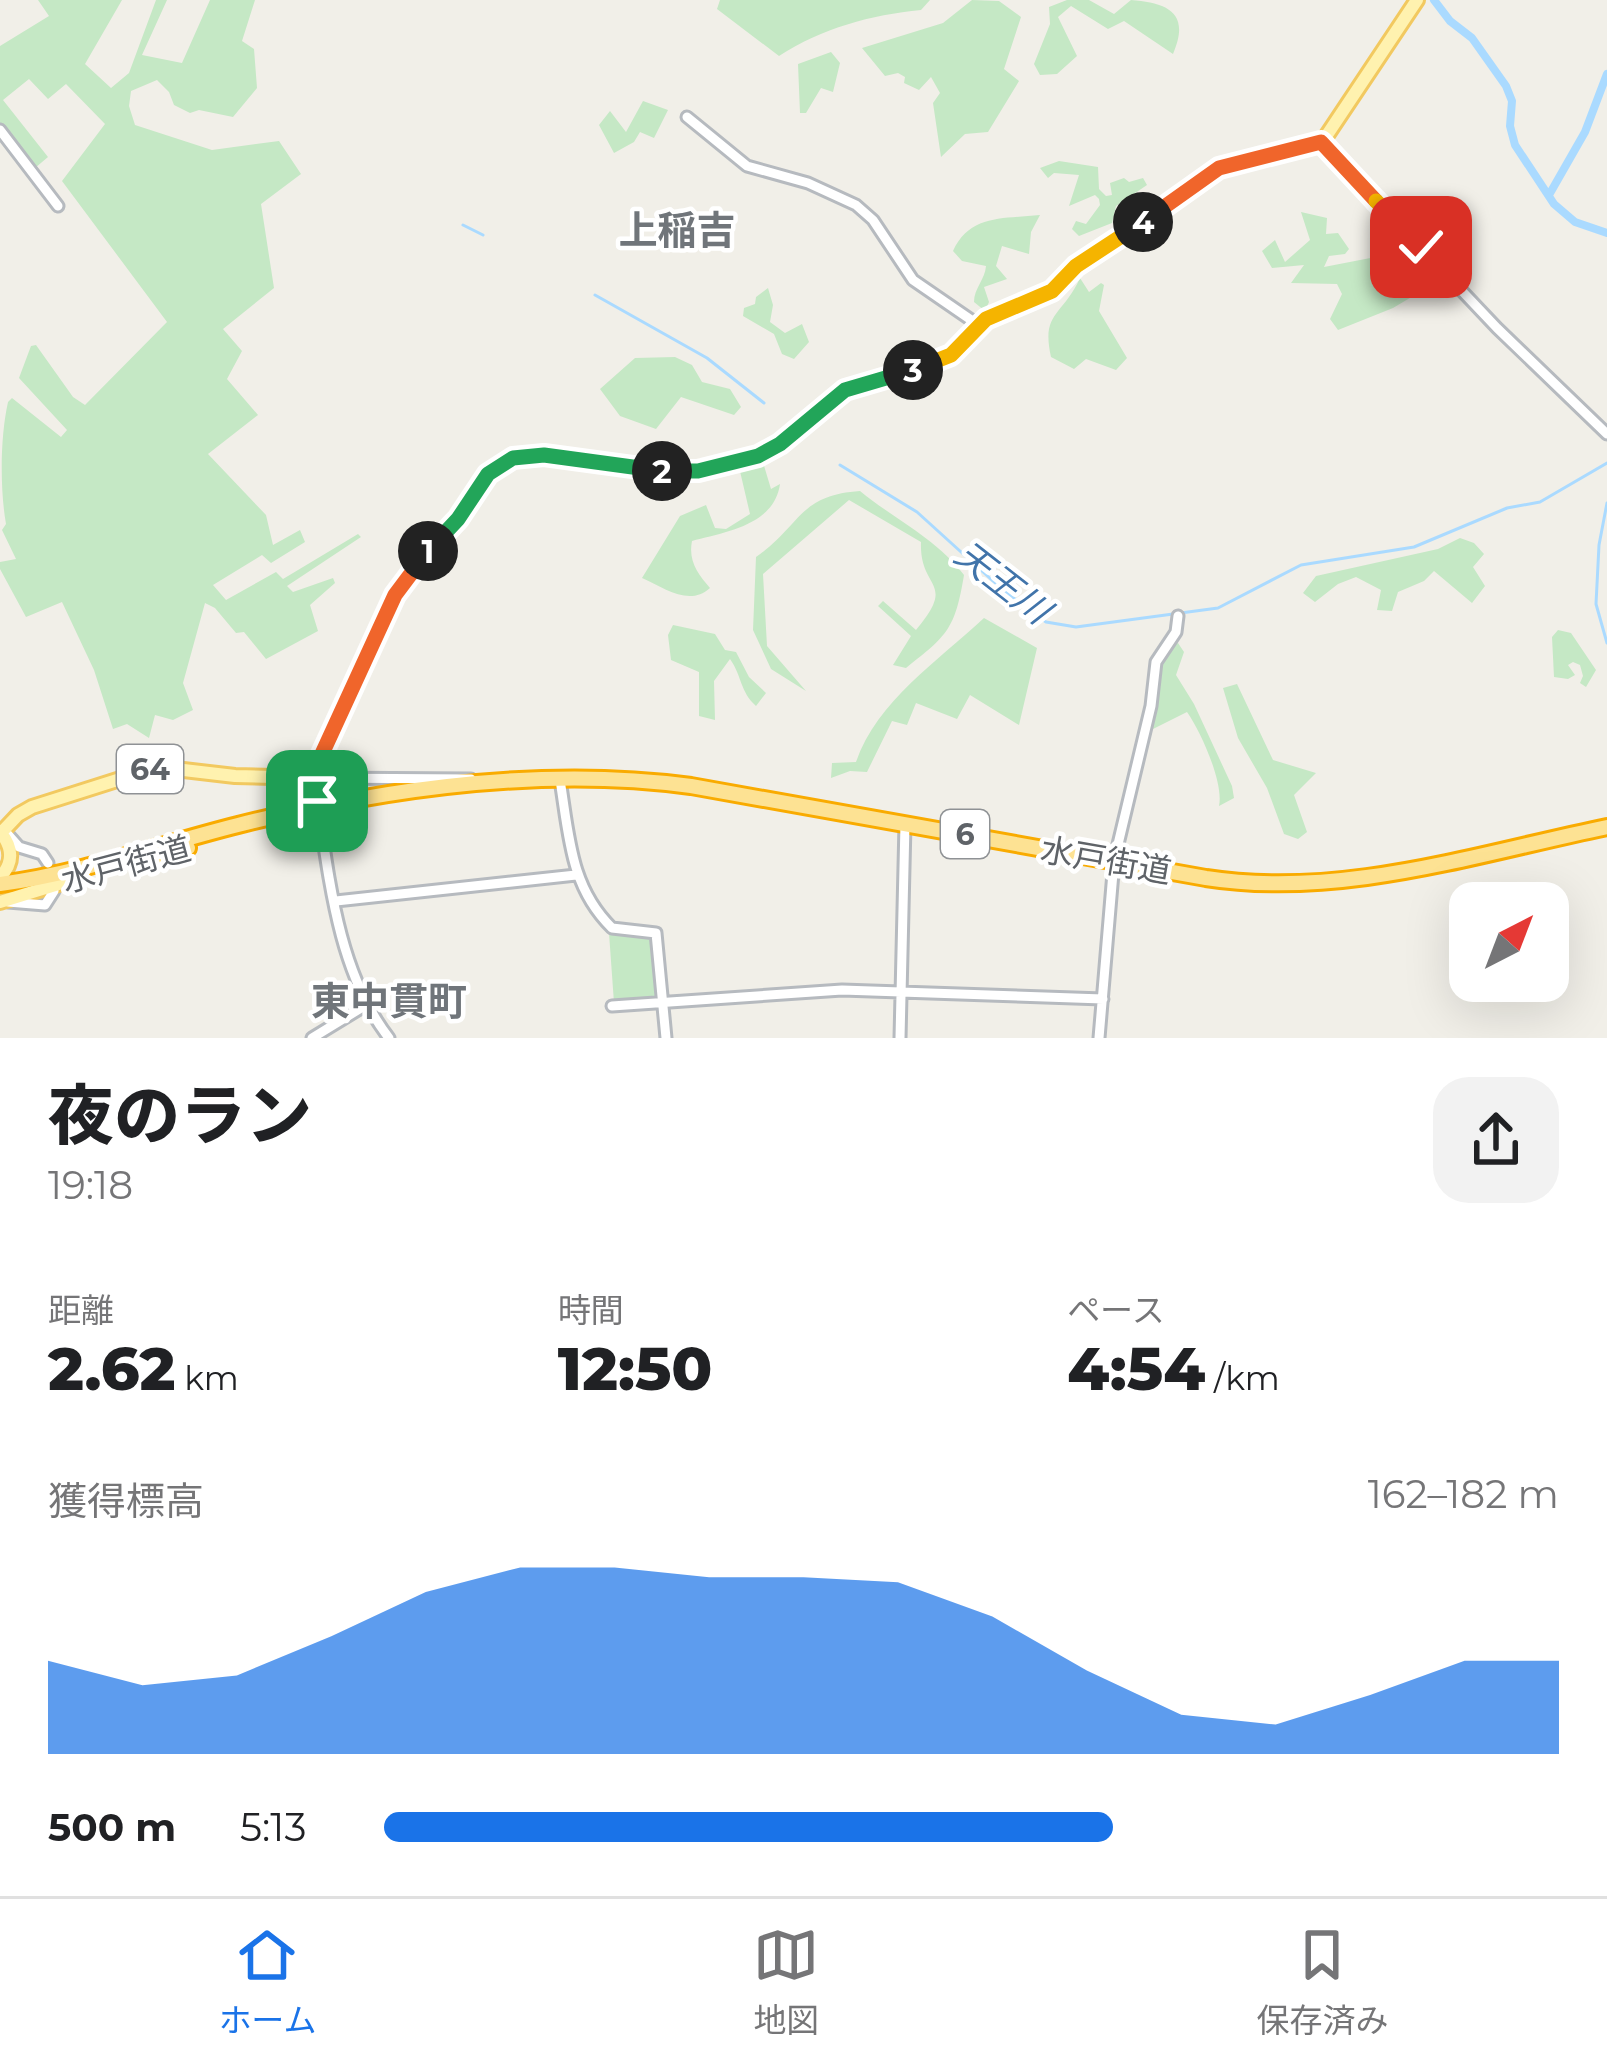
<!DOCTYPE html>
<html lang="ja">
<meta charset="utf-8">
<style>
:root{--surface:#fff;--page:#f2f2f2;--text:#202124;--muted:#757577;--line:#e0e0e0;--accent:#1a73e8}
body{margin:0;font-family:Montserrat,"Noto Sans JP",sans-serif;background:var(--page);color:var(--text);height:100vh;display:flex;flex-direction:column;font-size:45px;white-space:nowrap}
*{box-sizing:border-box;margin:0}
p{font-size:39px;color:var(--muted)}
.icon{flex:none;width:66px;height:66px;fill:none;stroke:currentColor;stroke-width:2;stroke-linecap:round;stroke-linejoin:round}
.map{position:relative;height:1038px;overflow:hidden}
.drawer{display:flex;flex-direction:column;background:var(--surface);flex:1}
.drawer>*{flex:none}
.needle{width:78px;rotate:42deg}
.fabs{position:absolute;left:1449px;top:882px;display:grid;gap:24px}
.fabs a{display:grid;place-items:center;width:120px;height:120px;border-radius:24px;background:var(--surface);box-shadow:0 12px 48px #0002;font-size:60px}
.pin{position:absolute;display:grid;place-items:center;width:102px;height:102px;color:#fff;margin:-51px;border-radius:24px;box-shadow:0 6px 18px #0006}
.km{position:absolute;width:60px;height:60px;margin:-30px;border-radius:50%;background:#222;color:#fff;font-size:33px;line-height:60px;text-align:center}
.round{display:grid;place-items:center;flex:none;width:126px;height:126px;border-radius:36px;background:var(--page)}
.headline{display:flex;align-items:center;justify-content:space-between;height:204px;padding:0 48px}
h1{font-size:66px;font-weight:800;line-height:90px}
.metrics{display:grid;grid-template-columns:repeat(3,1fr);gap:18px;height:204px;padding:12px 48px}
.metrics div{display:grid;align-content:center}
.metrics b{font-size:60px;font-weight:800}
.metrics small{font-size:33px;font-weight:400}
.metrics p{font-size:33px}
.chart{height:336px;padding:24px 48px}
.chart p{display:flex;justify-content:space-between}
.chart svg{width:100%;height:216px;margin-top:12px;fill:var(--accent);opacity:.7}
ul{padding:0 48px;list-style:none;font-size:39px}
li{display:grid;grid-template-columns:192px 144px 1fr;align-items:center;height:90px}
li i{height:30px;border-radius:15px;background:var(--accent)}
.tabs{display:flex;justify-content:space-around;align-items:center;height:168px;border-top:3px solid var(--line);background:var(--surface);font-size:33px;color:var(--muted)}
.tabs a{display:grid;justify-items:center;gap:6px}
.tabs .current{color:var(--accent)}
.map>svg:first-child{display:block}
</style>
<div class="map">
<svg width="1607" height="1038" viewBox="0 0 1607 1038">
<rect width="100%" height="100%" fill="#f1efe8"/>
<path fill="#c5e8c5" d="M38,0H122L85,64L111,88L129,73L156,0H167L142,55L182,63L210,0H255L242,41L254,49L257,88L233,117L199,110L190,113L174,105L169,92L157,80L131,91L129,106L135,125L212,150L279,141L301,174L261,204L274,288L223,329L242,351L227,379L258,415L208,454L266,515L273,545L300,530L305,542L271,563L262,555L213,585L226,600L276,572L283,579L358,534L361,537L287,586L293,592L333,578L335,583L310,605L318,631L266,659L244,632L236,633L215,608L205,603L183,683L193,710L173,720L155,715L149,738L127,724L113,729L94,670L62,602L26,617L0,569V562L16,559L2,530L6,524C0,490 0,438 8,402L12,398L61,437L67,430L19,378L31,346L36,345L73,397L85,405L167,322L62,181L105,124L66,84L48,99L29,79L3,100L48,157L35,168L0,123V46L49,16Z
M720,0H930L921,10C871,15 822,28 779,56L717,9Z
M972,0L999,1L1021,17L1004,69L1019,81L988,132L965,134L941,157L933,103L940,93L931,77L919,90L904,83L905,77L898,73L885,76L862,48L943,23Z
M1067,0H1089L1114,14L1131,0C1167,3 1191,12 1173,54L1124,21L1108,29L1071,6L1058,17L1077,56L1057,74L1040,75L1034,64L1050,24L1049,7Z
M831,52L840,63L833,92L821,88L806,113H800L798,64Z
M643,101L668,110L654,138L640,132L634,142L614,153L599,125L610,111L626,132Z
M1059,161L1098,167L1099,189L1106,196L1112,195L1110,183L1124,178L1129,182L1143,178L1147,185L1116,206L1112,223L1079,236L1072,229L1076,221L1086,224L1100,205L1099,199L1095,195L1069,206L1079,175L1054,173L1048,178L1040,168Z
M1301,212L1327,218L1326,234L1338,233L1349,249L1345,254L1329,256L1324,267L1391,254L1426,271L1430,286L1393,308L1338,330L1330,319L1342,294L1337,284L1291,283L1304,265L1272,268L1262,251L1275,240L1285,262L1310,240Z
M1040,215L1031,232L1029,254L1002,246L996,266L1007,279L984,287L989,302L985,311L974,302C974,288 985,280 986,266L962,261L953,251C970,214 1004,219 1040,215Z
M1080,278L1089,292L1101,283L1104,285L1099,311L1127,358L1116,370L1086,359L1074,369L1051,357C1041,312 1062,317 1080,278Z
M768,288L773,305L770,322L785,333L802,324L809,342L794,359L782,354L774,334L743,316L744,308L755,304L756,297Z
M675,357L692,365L702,382L730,389L741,407L734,415L681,397L656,429L620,416L600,389L635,358Z
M762,459L771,489L780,484C774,526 724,532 692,541C688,561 698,574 710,588C689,607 665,588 642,578L680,516L706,505L715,528L726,529L750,514L739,467Z
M860,491C894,519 937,539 964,575C955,629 948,635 906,668L893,665L911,636L878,606L883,601L916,630C958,580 919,591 921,542L849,500L763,574L767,646L806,691L771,669L753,630L756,557C801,526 798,495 860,491Z
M1460,538L1474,543L1484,554L1473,567L1485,586L1472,603L1434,571L1424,581L1398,592L1392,611L1377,610L1381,590L1356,577L1338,584L1315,602L1303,593L1316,576L1438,549Z
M984,618L1037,648L1019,725L970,695L957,719L916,703L907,725L892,721L867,772L850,771L831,778L832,763L856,762C877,701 938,661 984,618Z
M673,625L715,634L725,650L736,652L749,677L766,693L756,706C740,692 742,676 730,659L714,681L715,720L699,716V672L671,660L668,635Z
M1558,630L1571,633L1596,670L1586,687L1580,683L1583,676L1580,665L1573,662L1568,665L1575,675L1568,679L1554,677L1552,637Z
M1178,643L1184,652L1176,675L1194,704L1232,786L1234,798L1219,806C1224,783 1201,732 1187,712L1149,731L1157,672L1173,645Z
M1237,684L1273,760L1316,773L1294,795L1307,832L1298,839L1284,834L1267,788L1238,738L1223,688Z
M609,933L651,936L657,999L614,1003Z"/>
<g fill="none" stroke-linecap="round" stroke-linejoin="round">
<path stroke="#aadaff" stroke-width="3" d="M463,225L483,235
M595,295L707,358L764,403
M840,465L917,512L1004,591L1046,622L1076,627L1218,608L1301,565L1414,547L1507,508L1540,502L1607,463
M1607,503L1599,545L1596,604L1607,643"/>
<path stroke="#aadaff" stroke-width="8" d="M1434,0L1450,21L1472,38L1506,86L1512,101L1510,126L1515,145L1554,204L1575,222L1607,233
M1549,195L1585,132L1607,74"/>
<defs>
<path id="secondary" d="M687,117L747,166L808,183L856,205L873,220L913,280L977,324
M0,130L58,206
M1321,142L1497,328L1607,434
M560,780C569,835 570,887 612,928L656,933L666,1038
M4,830L19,847L42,854L48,863
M336,901L576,875
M8,902L45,905L54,891
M612,1006L842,990L1103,999
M312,1038L366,1005
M389,1038C334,967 328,865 314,778L471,779
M900,1038L905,824
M1099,1038L1114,861L1151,706L1156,662L1176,632L1178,616"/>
<path id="primary" d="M0,877C14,863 13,848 1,833L18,815L32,807L158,767L235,776L314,778L399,588L498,465L518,456L536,455L684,471L758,456L780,444L845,390L947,358L979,323L1052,291L1076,265L1214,170L1323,141L1417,0
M0,902L65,882"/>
<path id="highway" d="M140,863L188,848
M0,884C83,873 158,845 238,825C381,789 543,766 691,786L1206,878C1341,899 1476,854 1607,827"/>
</defs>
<use href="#secondary" stroke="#b6babf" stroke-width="15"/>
<use href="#primary" stroke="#f2c960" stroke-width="18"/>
<use href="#highway" stroke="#f9ab00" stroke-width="20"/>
<use href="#secondary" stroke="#fff" stroke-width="9"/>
<use href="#primary" stroke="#fff2af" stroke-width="12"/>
<use href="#highway" stroke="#fde293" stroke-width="14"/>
</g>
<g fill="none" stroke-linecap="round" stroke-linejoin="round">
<defs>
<path id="split-1" d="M317,801L316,767L395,595L428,551"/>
<path id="split-2" d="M428,551L458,519L488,474L513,458L544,455L662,471"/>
<path id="split-3" d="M662,471H698L758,456L780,444L845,390L913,370"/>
<path id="split-4" d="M913,370L951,355L986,319L1052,291L1076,266L1143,222"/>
<path id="split-5" d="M1143,222L1219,168L1321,142L1376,201"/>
<path id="split-6" d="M1376,201L1421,247"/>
</defs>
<use href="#split-1" stroke="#fff" stroke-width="24"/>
<use href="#split-2" stroke="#fff" stroke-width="24"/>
<use href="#split-3" stroke="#fff" stroke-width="24"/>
<use href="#split-4" stroke="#fff" stroke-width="24"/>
<use href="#split-5" stroke="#fff" stroke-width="24"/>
<use href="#split-6" stroke="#fff" stroke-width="24"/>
<use href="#split-1" stroke="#f0652b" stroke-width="15"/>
<use href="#split-2" stroke="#22a559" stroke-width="15"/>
<use href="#split-3" stroke="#22a559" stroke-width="15"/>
<use href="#split-4" stroke="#f5b400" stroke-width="15"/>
<use href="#split-5" stroke="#f0652b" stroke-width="15"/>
<use href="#split-6" stroke="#f5b400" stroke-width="15"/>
</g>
<g text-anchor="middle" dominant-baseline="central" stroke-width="9" stroke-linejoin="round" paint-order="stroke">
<g fill="#fff" stroke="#8f9295" stroke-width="3">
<rect x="117" y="745" width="66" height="48" rx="9"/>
<rect x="941" y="810" width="48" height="48" rx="9"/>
</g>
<g font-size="30" font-weight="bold" fill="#5f6368">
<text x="150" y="769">64</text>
<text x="965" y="834">6</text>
</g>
<g font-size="33" fill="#5f6368" stroke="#fff">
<text transform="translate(1106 860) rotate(10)">水戸街道</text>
<text transform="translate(126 864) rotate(-15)">水戸街道</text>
</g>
<g font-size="36" font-style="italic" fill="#4174aa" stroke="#fff">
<text transform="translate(1003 582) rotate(38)">天王川</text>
</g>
<g font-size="39" font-weight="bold" fill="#70757a" stroke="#fff">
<text x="677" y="230">上稲吉</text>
<text x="389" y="1001">東中貫町</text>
</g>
</g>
</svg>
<div class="fabs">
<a><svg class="needle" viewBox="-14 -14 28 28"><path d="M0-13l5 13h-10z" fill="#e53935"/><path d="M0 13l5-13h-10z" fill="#757577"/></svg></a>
</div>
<div class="pin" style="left:317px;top:801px;background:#1e9e55"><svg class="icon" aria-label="arrive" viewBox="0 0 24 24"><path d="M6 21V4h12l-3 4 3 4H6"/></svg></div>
<div class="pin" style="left:1421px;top:247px;background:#d93025"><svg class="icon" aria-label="check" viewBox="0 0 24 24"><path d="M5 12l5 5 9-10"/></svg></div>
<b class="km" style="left:428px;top:551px">1</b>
<b class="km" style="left:662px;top:471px">2</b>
<b class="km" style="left:913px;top:370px">3</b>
<b class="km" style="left:1143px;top:222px">4</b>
</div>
<section class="drawer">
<div class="headline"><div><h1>夜のラン</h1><p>19:18</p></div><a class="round"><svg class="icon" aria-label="share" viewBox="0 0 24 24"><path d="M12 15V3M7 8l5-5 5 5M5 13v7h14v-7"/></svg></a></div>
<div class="metrics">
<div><p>距離</p><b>2.62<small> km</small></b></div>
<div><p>時間</p><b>12:50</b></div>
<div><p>ペース</p><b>4:54<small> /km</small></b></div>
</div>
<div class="chart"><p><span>獲得標高</span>162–182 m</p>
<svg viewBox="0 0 160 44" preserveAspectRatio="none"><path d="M0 44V25L10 30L20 28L30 20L40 11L50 6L60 6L70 8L80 8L90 9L100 16L110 27L120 36L130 38L140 32L150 25L160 25V44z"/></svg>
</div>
<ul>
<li><b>500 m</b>5:13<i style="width:62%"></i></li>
</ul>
</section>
<nav class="tabs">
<a class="current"><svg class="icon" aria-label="home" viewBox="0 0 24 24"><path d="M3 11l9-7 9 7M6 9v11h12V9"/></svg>ホーム</a>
<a><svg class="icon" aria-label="map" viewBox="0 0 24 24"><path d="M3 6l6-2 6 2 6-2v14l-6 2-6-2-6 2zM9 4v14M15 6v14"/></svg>地図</a>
<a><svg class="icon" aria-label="saved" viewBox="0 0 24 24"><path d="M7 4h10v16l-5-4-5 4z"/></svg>保存済み</a>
</nav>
